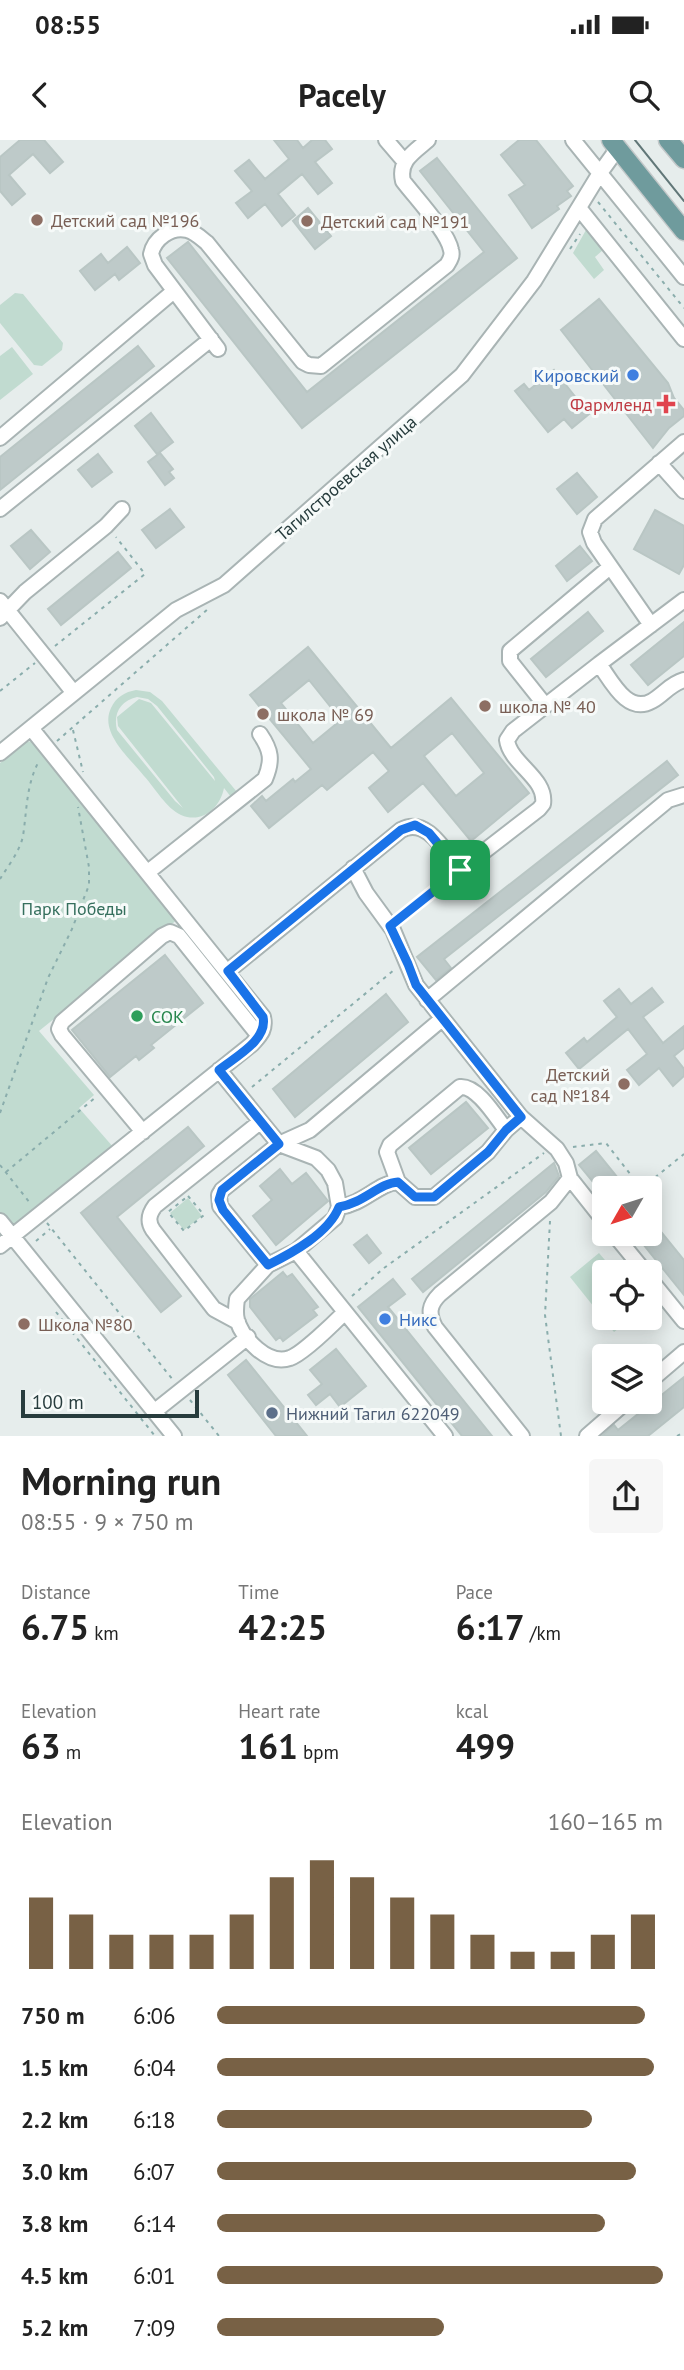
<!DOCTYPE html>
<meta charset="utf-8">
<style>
:root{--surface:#fff;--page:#f6f6f6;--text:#222;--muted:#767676;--accent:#786145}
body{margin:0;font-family:"PT Sans",sans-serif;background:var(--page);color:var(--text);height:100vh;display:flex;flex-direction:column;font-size:26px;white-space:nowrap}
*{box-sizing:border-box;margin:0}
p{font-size:23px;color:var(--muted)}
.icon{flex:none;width:38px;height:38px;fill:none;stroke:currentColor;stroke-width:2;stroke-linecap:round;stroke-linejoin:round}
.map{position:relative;height:1296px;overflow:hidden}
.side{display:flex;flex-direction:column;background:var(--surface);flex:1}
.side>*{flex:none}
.needle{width:46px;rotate:231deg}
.controls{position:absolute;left:592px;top:1036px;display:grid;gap:14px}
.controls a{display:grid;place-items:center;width:70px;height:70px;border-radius:7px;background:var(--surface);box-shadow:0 4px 18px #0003;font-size:35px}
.scale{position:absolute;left:21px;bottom:18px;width:178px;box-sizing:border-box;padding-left:7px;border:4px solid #273c3d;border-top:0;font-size:19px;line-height:24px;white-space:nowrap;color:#273c3d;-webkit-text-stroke:5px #f6faf9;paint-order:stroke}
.pin{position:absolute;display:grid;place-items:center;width:60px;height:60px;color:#fff;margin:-30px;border-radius:14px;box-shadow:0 4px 10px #0006}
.round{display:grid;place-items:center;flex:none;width:74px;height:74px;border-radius:7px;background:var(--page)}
.head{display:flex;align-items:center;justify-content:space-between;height:119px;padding:0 21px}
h1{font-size:38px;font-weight:700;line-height:52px}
.stats{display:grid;grid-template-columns:repeat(3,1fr);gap:10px;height:119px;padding:7px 21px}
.stats div{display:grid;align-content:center}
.stats b{font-size:35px;font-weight:700}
.stats small{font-size:19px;font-weight:400}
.stats p{font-size:19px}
.chart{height:196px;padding:14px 21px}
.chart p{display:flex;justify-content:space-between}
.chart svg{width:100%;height:126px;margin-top:7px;stroke:var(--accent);stroke-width:6}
ul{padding:0 21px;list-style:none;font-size:23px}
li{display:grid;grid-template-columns:112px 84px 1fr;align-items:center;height:52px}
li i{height:18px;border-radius:9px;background:var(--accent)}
.status{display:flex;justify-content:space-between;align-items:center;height:49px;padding:0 35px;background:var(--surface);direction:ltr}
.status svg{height:19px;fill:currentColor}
header{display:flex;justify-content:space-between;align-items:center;height:91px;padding:0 21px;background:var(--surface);font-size:32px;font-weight:700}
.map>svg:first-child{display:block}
</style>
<div class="status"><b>08:55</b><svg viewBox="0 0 49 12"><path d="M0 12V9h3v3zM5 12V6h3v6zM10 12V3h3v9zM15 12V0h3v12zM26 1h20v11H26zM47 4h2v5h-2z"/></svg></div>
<header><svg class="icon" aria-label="back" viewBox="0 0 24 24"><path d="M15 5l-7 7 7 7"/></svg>Pacely<svg class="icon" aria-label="search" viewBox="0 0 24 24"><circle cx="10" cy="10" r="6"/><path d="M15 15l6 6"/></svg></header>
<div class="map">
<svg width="684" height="1296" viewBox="0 0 684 1296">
<rect width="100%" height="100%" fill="#e6edec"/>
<path fill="#c1dbd0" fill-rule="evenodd" d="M586,90L603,110L595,117L604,130L594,139L573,113Z
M15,153L23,154L63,203L62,210L42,226L34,225L0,183V165Z
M12,207L33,234L0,260V216Z
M136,550L150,552L162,561L237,652L231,657L224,648C220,668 202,684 181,675C166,668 155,648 144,636C130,618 99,593 111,568C116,557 125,552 136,550ZM137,557L148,559L157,566L214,637L215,641L151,563L139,559L117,577L118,586L183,668L175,661L117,590C113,574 120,561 137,557Z
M32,601L36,603L178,779L39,891L94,955L79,968L114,1008L15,1086L0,1073V623L26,602Z
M188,1058L202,1076L184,1090L170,1073Z
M599,1113L615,1132H604V1178H632L614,1192L570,1137Z"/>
<path fill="#becac9" stroke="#b9c6c4" stroke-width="2" fill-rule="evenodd" d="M20,0H44L63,22L50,33L33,14L9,35L25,54L12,65L0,51V17Z
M274,0H297L303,8L312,0H325L332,9L315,22L332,43L318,54L302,34L278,54L295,75L282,86L265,64L248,78L236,63L252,51L235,31L249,20L265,39L289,19Z
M519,0H536L573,46L567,51L571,56L557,66L559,69L532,88L509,55L525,45L501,15Z
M437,18L517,118L302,288L167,118L188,102L307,252L484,112L420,31Z
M308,68L331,96L315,109L293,81Z
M127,107L140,123L119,140L115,134L95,150L80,131L101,114L108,123Z
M599,159L668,243L674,258L684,270V276L669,288L653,308L561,190Z
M138,206L154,226L0,350V317Z
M554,230L589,274L572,288L564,279L548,292L515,251L524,244L529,250Z
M151,273L173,302L157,314L135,286Z
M160,313L173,329L169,332L174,338L165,345L148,322Z
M98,314L112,332L92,347L78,330Z
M577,333L597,357L577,374L557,349Z
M170,369L184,387L156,408L142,390Z
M655,370L684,386V425L679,434L634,409Z
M31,390L50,412L30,429L11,406Z
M580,406L592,421L567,441L556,426Z
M118,412L131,428L61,485L48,469Z
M588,472L603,491L546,537L531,519Z
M684,482V516L648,545L631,525Z
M308,507L391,608L451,558L529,653L471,701L423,643L388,672L369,648L389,631L373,612L327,650L322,645L269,688L251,666L262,656L266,661L293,639L295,642L311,629L250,555ZM309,540L341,580L313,603L281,563ZM452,593L484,633L456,656L424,616Z
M667,621L678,635L444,819L451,828L436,840L417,817Z
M165,815L203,863L151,905L154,908L139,920L136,916L110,937L72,890Z
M652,848L663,862L643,877L663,903L684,886V908L674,916L684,929V936L673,946L659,928L639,945L627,930L647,914L628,889L579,929L566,913L584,898L587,902L617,877L604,861L619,849L631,864Z
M386,854L408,882L295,977L273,949Z
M466,962L488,988L431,1034L409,1008Z
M188,987L204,1006L117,1077L181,1156L161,1172L81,1073Z
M596,1011L626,1048H598L579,1025Z
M554,1023L559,1036L546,1052L423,1152L412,1139Z
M280,1029L292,1044L306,1033L328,1061L276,1105L253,1076L272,1060L260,1046Z
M649,1077L684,1120V1155L635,1094H649Z
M367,1095L381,1113L369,1123L354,1105Z
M283,1132L287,1137L292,1134L318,1167L313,1170L317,1175L283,1201L280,1197L276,1200L250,1167V1159Z
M393,1139L405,1154L388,1167L492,1296H462L358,1167Z
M336,1209L366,1246L340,1267L330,1254L316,1265L308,1255L322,1244L310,1230Z
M246,1220L307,1296H276L228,1235Z
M684,1237V1267L648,1296H602L614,1285L618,1290Z"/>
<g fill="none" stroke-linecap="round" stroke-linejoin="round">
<defs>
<path id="minor" d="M386,0L404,21
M573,0L684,137
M579,68L684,199
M218,209L155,125L151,114C154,99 171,86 187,90C195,92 201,98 207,103L303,222L309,225L321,226L447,125C450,120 453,116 451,110C448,92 415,57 403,41C398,21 414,12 428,0
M0,298L174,151
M659,323L684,351
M0,369L211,199
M684,460L599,524C611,540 627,575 652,561C664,554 670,544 684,540
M0,461L74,553
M0,478L25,452L106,386L122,369
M651,485L594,403L590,392L595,379L684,302
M545,565L510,521V511L610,427
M0,613L176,470L224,445L462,235L534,141L600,33L618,8
M353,728L366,753L393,790L416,845L521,977L557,1009L566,1023L570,1038L604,1081
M148,732L265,639C273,620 271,610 260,594
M228,831L401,690C427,676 445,712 460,730L539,669L543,664C547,638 510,624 507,600L513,591L599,524
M427,860L668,660L684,655
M219,930L279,1004L310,990L442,879
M506,990C496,977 477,945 460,947L390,1005L387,1012L398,1042L415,1057H434L488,1012L506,990L521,977
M143,992L62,895L59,889L62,882L162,796L170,792L179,796L259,896
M339,1067C364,1064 378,1043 398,1042
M0,1081L174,1296
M614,1094L645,1132
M0,1106L252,904C260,895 266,890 263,877L31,588
M296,1111L445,1296
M268,1125L220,1066L219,1055L222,1050L279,1004L316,1018L328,1030L335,1043L339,1067L335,1078L296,1111L268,1125L237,1159C236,1166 235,1173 237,1180C243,1199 268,1226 290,1218C302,1214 334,1183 344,1173
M649,1138L684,1181
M238,1182L214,1169L153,1090C147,1081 149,1074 155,1066L260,982
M649,1242L684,1212
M155,1271L248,1197
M522,1296L435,1187C428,1173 429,1165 440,1154L551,1062L570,1038
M587,1296L626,1262"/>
<path id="major" d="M611,0L684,91
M668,0L684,19"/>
</defs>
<use href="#minor" stroke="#a9b4b4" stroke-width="18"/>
<use href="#major" stroke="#c3c8c9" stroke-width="21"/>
<path stroke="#8aadac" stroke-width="2" stroke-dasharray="3.5 5" stroke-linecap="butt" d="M598,62L684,168
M570,109L580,94
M55,506L145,434L116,397
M0,551L35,523
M73,590L83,632
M57,601L208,469
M0,739C8,726 20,711 23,696C27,670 26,645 39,621
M400,778L451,738
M252,947L394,830
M0,973L48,838L72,789L89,745V727L78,667
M573,1007L606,1003L641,1048
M0,1025L30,1063
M6,1032L96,957
M642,1048L684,1014
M188,1056L204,1075L184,1091L168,1072Z
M550,1081L545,1175L561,1296
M47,1083L173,1240
M36,1101L50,1089
M352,1156L384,1128L544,1013
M56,1172L155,1296
M190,1260L219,1296
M677,1296L684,1292"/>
<use href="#minor" stroke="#fff" stroke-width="14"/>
<use href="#major" stroke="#6f9b9d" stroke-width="18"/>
<path stroke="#617778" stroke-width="2" d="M635,0L684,61"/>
</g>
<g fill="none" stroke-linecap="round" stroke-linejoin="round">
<defs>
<path id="route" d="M415,685L429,693L460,730L390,786L408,824L416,845L521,977L506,990L488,1012L434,1057H415L398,1042C379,1043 364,1063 339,1067C329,1093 292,1113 268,1125L223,1070L219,1060L222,1050L279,1004L219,930C235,917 268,900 263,877L228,831L401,690Z"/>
</defs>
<use href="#route" stroke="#fff" stroke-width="14"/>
<use href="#route" stroke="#1a73e8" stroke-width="9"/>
</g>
<g fill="#8d6e63" stroke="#f6faf9" stroke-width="2.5">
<circle cx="37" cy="80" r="7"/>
<circle cx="307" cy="81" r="7"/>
<circle cx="485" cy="566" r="7"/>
<circle cx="263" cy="574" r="7"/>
<circle cx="624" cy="944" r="7"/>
<circle cx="24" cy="1184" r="7"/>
</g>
<g fill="#3f7fe0" stroke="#f6faf9" stroke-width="2.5">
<circle cx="633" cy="235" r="7"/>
<circle cx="385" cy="1179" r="7"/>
</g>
<path fill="#e0444e" stroke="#f6faf9" stroke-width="2.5" d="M662.5 253.5h7v7h7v7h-7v7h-7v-7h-7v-7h7z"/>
<circle fill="#2e9e5b" stroke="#f6faf9" stroke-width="2.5" cx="137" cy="876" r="7"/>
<circle fill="#5c6f8a" stroke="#f6faf9" stroke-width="2.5" cx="272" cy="1273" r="7"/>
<g text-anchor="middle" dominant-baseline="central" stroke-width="6" stroke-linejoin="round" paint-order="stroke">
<g font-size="18" fill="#785e54" stroke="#f6faf9" text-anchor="start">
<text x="51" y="80">Детский сад №196</text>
<text x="321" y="81">Детский сад №191</text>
<text x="499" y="566">школа № 40</text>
<text x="277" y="574">школа № 69</text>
<text x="610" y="934" text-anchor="end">Детский<tspan x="610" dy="21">сад №184</tspan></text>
<text x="38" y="1184">Школа №80</text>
</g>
<g font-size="18" fill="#366cbe" stroke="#f6faf9" text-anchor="end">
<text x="619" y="235">Кировский</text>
<text x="399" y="1179" text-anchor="start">Никс</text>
</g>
<g font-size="18" fill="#be3a42" stroke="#f6faf9" text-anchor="end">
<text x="652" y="264">Фармленд</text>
</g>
<g font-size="18" fill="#273c3d" stroke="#f6faf9">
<text transform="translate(346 338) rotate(-41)">Тагилстроевская улица</text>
</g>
<g font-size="18" fill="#356f5d" stroke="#f6faf9">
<text x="74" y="768">Парк Победы</text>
</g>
<g font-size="18" fill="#27864d" stroke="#f6faf9" text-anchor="start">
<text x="151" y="876">СОК</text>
</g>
<g font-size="18" fill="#4e5e75" stroke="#f6faf9" text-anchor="start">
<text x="286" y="1273">Нижний Тагил 622049</text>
</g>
</g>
</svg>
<div class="controls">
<a><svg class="needle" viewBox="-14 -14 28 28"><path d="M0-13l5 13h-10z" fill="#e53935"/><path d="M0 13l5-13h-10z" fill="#767676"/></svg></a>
<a><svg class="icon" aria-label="locate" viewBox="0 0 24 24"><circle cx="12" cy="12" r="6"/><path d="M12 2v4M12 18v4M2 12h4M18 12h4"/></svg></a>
<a><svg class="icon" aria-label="layers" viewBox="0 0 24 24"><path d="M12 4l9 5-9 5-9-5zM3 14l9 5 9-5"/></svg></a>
</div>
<div class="scale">100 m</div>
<div class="pin" style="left:460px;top:730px;background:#1e9e55"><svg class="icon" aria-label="arrive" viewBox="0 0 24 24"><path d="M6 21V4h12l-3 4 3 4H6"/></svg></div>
</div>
<section class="side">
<div class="head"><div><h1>Morning run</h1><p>08:55 · 9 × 750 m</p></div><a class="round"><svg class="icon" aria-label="share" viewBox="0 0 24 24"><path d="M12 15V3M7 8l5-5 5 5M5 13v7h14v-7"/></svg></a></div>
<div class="stats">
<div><p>Distance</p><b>6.75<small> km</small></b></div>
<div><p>Time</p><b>42:25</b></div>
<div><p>Pace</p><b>6:17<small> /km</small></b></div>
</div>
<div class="stats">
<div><p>Elevation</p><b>63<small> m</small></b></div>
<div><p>Heart rate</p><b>161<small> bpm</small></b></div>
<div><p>kcal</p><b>499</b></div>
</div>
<div class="chart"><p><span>Elevation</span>160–165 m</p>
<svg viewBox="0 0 160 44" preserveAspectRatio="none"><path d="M5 44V19M15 44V25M25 44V32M35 44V32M45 44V32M55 44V25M65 44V12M75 44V6M85 44V12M95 44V19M105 44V25M115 44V32M125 44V38M135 44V38M145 44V32M155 44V25"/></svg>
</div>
<ul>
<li><b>750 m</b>6:06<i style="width:96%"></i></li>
<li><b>1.5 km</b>6:04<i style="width:98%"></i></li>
<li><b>2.2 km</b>6:18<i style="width:84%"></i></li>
<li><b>3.0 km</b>6:07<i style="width:94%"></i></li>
<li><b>3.8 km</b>6:14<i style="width:87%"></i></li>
<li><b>4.5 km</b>6:01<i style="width:100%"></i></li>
<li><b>5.2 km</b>7:09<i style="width:51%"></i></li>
</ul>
</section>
